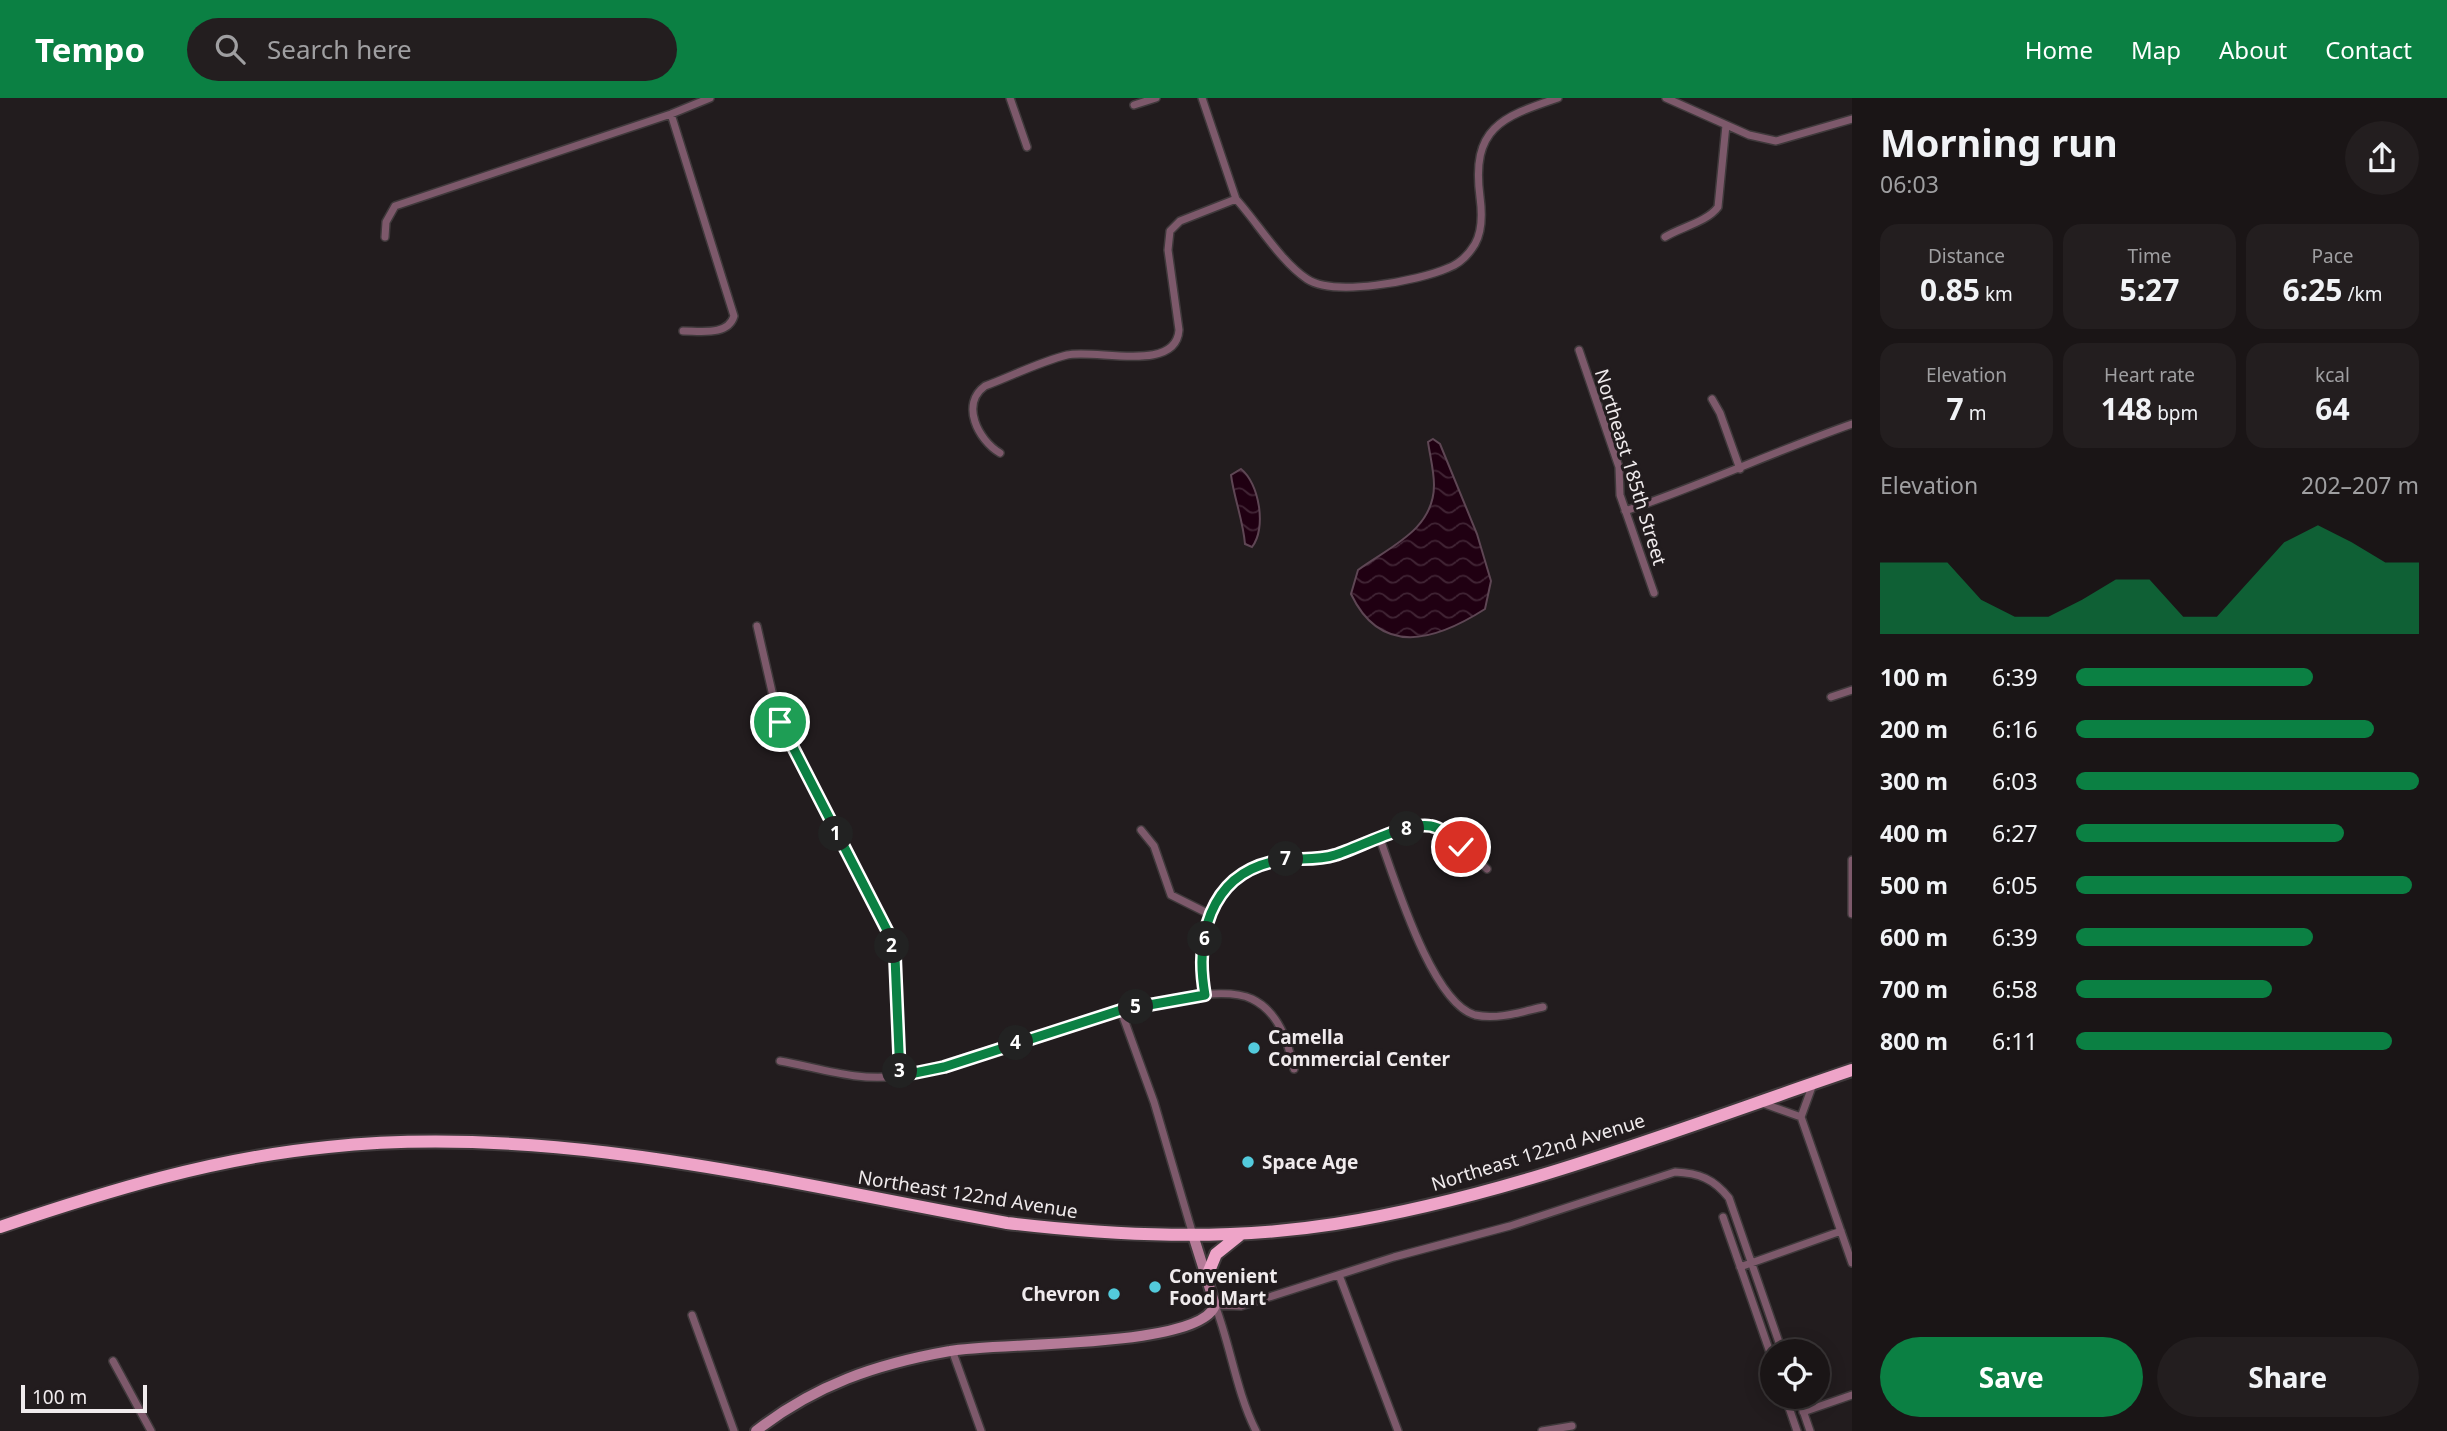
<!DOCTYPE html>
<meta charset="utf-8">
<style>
:root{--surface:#1a1516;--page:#231e1f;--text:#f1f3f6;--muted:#9f9fa1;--line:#383435;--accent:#0b8043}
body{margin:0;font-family:"Noto Sans",sans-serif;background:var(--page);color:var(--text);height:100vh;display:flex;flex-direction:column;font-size:26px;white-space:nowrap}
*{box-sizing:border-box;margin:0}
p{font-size:23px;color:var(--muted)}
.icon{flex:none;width:38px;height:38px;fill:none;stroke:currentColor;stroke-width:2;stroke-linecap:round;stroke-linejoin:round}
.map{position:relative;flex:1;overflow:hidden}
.panel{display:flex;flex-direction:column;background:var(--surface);width:595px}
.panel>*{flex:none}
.controls{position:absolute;left:1760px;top:1241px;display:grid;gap:14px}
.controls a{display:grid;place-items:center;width:70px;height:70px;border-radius:50%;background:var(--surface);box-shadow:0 4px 18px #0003,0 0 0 2px var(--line);font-size:35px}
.scale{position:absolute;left:21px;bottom:18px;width:126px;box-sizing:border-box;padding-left:7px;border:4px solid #f0ebed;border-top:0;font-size:19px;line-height:24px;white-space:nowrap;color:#f0ebed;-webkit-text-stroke:5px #221c1e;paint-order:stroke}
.pin{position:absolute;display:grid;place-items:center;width:60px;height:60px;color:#fff;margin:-30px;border:4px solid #fff;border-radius:50%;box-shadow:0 2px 7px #0007}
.km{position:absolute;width:35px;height:35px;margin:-18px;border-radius:50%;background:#222;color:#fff;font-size:19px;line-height:35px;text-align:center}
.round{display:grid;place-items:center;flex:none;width:74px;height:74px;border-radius:37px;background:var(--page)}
.summary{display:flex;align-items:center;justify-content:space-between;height:119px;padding:0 28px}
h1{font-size:38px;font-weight:700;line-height:52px}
.metrics{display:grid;grid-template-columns:repeat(3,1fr);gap:10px;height:119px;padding:7px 28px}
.metrics div{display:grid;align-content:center;border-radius:18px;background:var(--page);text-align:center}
.metrics b{font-size:30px;font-weight:700}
.metrics small{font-size:19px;font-weight:400}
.metrics p{font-size:19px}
.chart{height:196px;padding:14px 28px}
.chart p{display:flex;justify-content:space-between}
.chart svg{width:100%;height:126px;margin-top:7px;fill:var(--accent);opacity:.7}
.primary-button{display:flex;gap:14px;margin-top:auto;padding:14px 28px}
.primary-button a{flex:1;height:80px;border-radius:42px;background:var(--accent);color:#fff;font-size:28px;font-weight:700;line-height:80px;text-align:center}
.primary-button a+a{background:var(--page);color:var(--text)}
ul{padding:0 28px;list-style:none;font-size:23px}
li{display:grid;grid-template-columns:112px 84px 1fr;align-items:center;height:52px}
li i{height:18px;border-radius:9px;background:var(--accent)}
header{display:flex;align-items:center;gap:42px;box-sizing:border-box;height:98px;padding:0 35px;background:var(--accent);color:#fff}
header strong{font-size:33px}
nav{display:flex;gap:38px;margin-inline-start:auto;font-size:24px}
.search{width:490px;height:63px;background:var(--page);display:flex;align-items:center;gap:18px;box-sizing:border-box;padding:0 24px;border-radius:38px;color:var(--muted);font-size:26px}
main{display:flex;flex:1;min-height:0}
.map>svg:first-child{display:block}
</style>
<header>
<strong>Tempo</strong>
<div class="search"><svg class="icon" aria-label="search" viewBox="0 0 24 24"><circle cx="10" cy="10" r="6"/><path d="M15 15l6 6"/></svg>Search here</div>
<nav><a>Home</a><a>Map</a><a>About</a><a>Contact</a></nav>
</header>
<main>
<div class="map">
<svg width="1852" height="1333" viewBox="0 0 1852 1333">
<defs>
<pattern id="water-waves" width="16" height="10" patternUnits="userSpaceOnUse" patternTransform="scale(1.75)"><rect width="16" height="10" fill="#200012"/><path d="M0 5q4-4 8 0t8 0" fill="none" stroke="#412535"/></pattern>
</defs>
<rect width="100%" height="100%" fill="#221c1e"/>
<path fill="url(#water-waves)" stroke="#5e4654" stroke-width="2" d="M1433,341L1440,346L1477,436L1491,483L1485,511C1435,543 1381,559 1351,496L1358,472C1389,449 1434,432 1434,387C1434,373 1430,358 1428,344Z
M1241,371C1259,385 1267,430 1252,449L1245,446C1243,422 1234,400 1231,377Z"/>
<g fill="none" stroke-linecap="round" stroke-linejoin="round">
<defs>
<path id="minor" d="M1010,0L1027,49
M1202,0L1236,101
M1666,0L1749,37L1776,43L1852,21
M1134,7L1156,0
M671,16L734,218C728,238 701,233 683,233
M1236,101C1257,124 1281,164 1307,181C1334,199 1418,183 1448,170C1459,166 1469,156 1475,146C1483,132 1482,114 1480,99C1471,30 1501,19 1558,0
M385,139L386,124L395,108L671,16L710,0
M1665,139C1681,129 1707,124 1718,109L1726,27
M1579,252L1619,369L1620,397L1654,495
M1712,301L1720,315L1740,371
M1000,355C978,342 960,306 985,288C1012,278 1039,264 1067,257C1094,250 1176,276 1179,232L1168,152L1170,133L1180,123L1236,101
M1625,413C1702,387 1775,353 1852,326
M757,528L778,620L890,838L895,859L900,978
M1831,599L1852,592
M1141,732L1154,748L1171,797L1209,816
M1380,741C1395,782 1432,905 1475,917C1497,922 1521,914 1543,909
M1852,762V816
M1205,897C1195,842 1210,777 1272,763C1295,758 1318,763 1341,756C1363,748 1411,722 1433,728C1452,734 1472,758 1487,771
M1121,913L1154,1004L1193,1137
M780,963C816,969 859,984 896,978C970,967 1193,872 1252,901C1279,914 1288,944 1294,971
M1813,986L1801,1019L1852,1165
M1762,1005L1801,1019
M1723,1119L1773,1263
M1740,1169L1841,1133
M1339,1177L1398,1333
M692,1217L734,1333
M952,1252L981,1333
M113,1263L151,1333
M1785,1298L1797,1333
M1798,1298L1810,1333
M1803,1314L1852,1297
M1256,1333C1236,1293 1231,1249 1215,1207L1241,1208L1394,1159L1510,1128L1675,1074C1699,1075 1714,1081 1729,1100L1782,1253
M1542,1333L1572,1328"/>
<path id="secondary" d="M756,1333C815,1287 876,1266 950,1253C995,1244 1201,1251 1215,1207L1193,1137"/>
<path id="trunk" d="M0,1129C107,1093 214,1060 328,1049C556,1025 784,1085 1007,1125C1116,1138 1227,1143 1335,1126C1512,1098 1683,1029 1852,972
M1207,1178L1216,1156L1241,1136"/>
</defs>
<use href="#minor" stroke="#3f393b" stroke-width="10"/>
<use href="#secondary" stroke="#3f393b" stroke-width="14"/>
<use href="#trunk" stroke="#3f393b" stroke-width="16"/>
<use href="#minor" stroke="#7d596b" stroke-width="7"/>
<use href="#secondary" stroke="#b57b98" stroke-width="10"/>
<use href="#trunk" stroke="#eea4c8" stroke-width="12"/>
</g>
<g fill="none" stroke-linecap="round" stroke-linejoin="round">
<defs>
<path id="route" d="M780,624L890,838L895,859L900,978L944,969L1121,912L1205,897C1195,841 1209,779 1271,764C1292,758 1314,764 1335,757C1359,750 1407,723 1431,728C1443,730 1452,741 1461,749"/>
</defs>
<use href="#route" stroke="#fff" stroke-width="14"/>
<use href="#route" stroke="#0b8043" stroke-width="9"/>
</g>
<g fill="#53cadc" stroke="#221c1e" stroke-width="2.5">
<circle cx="1254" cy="950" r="7"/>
<circle cx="1248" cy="1064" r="7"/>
<circle cx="1155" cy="1189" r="7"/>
<circle cx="1114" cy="1196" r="7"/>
</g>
<g text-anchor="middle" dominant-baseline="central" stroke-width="6" stroke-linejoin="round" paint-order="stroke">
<g font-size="19" fill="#f0ebed" stroke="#221c1e">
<text transform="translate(1631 369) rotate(73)">Northeast 185th Street</text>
<text transform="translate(1538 1054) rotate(-17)">Northeast 122nd Avenue</text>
<text transform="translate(968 1096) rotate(9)">Northeast 122nd Avenue</text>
</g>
<g font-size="19" font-weight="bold" fill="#f0ebed" stroke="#221c1e" text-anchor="start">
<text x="1268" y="939">Camella<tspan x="1268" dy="22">Commercial Center</tspan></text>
<text x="1262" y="1064">Space Age</text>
<text x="1169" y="1178">Convenient<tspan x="1169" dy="22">Food Mart</tspan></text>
<text x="1100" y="1196" text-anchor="end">Chevron</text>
</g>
</g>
</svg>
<div class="controls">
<a><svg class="icon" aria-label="locate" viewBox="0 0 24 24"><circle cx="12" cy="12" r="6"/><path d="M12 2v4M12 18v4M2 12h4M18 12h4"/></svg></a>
</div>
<div class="scale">100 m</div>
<div class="pin" style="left:780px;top:624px;background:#1e9e55"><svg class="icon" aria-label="arrive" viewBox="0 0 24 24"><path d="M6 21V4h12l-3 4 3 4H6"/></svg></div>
<div class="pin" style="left:1461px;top:749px;background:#d93025"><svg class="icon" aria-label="check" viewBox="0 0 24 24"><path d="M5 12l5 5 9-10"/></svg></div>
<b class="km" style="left:836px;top:736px">1</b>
<b class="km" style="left:892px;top:848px">2</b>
<b class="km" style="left:900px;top:973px">3</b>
<b class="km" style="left:1016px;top:945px">4</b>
<b class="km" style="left:1136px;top:909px">5</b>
<b class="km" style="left:1205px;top:841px">6</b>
<b class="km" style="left:1286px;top:761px">7</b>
<b class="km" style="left:1407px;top:731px">8</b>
</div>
<section class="panel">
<div class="summary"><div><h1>Morning run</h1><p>06:03</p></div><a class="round"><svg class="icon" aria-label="share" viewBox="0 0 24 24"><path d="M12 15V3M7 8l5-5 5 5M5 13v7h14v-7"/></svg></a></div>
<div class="metrics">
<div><p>Distance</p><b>0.85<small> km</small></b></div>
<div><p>Time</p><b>5:27</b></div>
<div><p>Pace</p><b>6:25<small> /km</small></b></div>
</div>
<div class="metrics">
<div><p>Elevation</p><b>7<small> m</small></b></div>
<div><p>Heart rate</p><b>148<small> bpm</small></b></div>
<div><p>kcal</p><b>64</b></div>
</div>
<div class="chart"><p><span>Elevation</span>202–207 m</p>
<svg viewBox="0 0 160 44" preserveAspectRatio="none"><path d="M0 44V19L10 19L20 19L30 32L40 38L50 38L60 32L70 25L80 25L90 38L100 38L110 25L120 12L130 6L140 12L150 19L160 19V44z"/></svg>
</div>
<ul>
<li><b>100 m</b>6:39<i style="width:69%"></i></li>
<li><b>200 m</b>6:16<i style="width:87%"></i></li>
<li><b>300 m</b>6:03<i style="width:100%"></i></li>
<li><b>400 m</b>6:27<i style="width:78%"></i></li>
<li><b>500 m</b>6:05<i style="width:98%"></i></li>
<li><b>600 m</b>6:39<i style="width:69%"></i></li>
<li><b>700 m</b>6:58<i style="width:57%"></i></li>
<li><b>800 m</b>6:11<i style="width:92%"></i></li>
</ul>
<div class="primary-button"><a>Save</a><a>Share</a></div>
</section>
</main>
